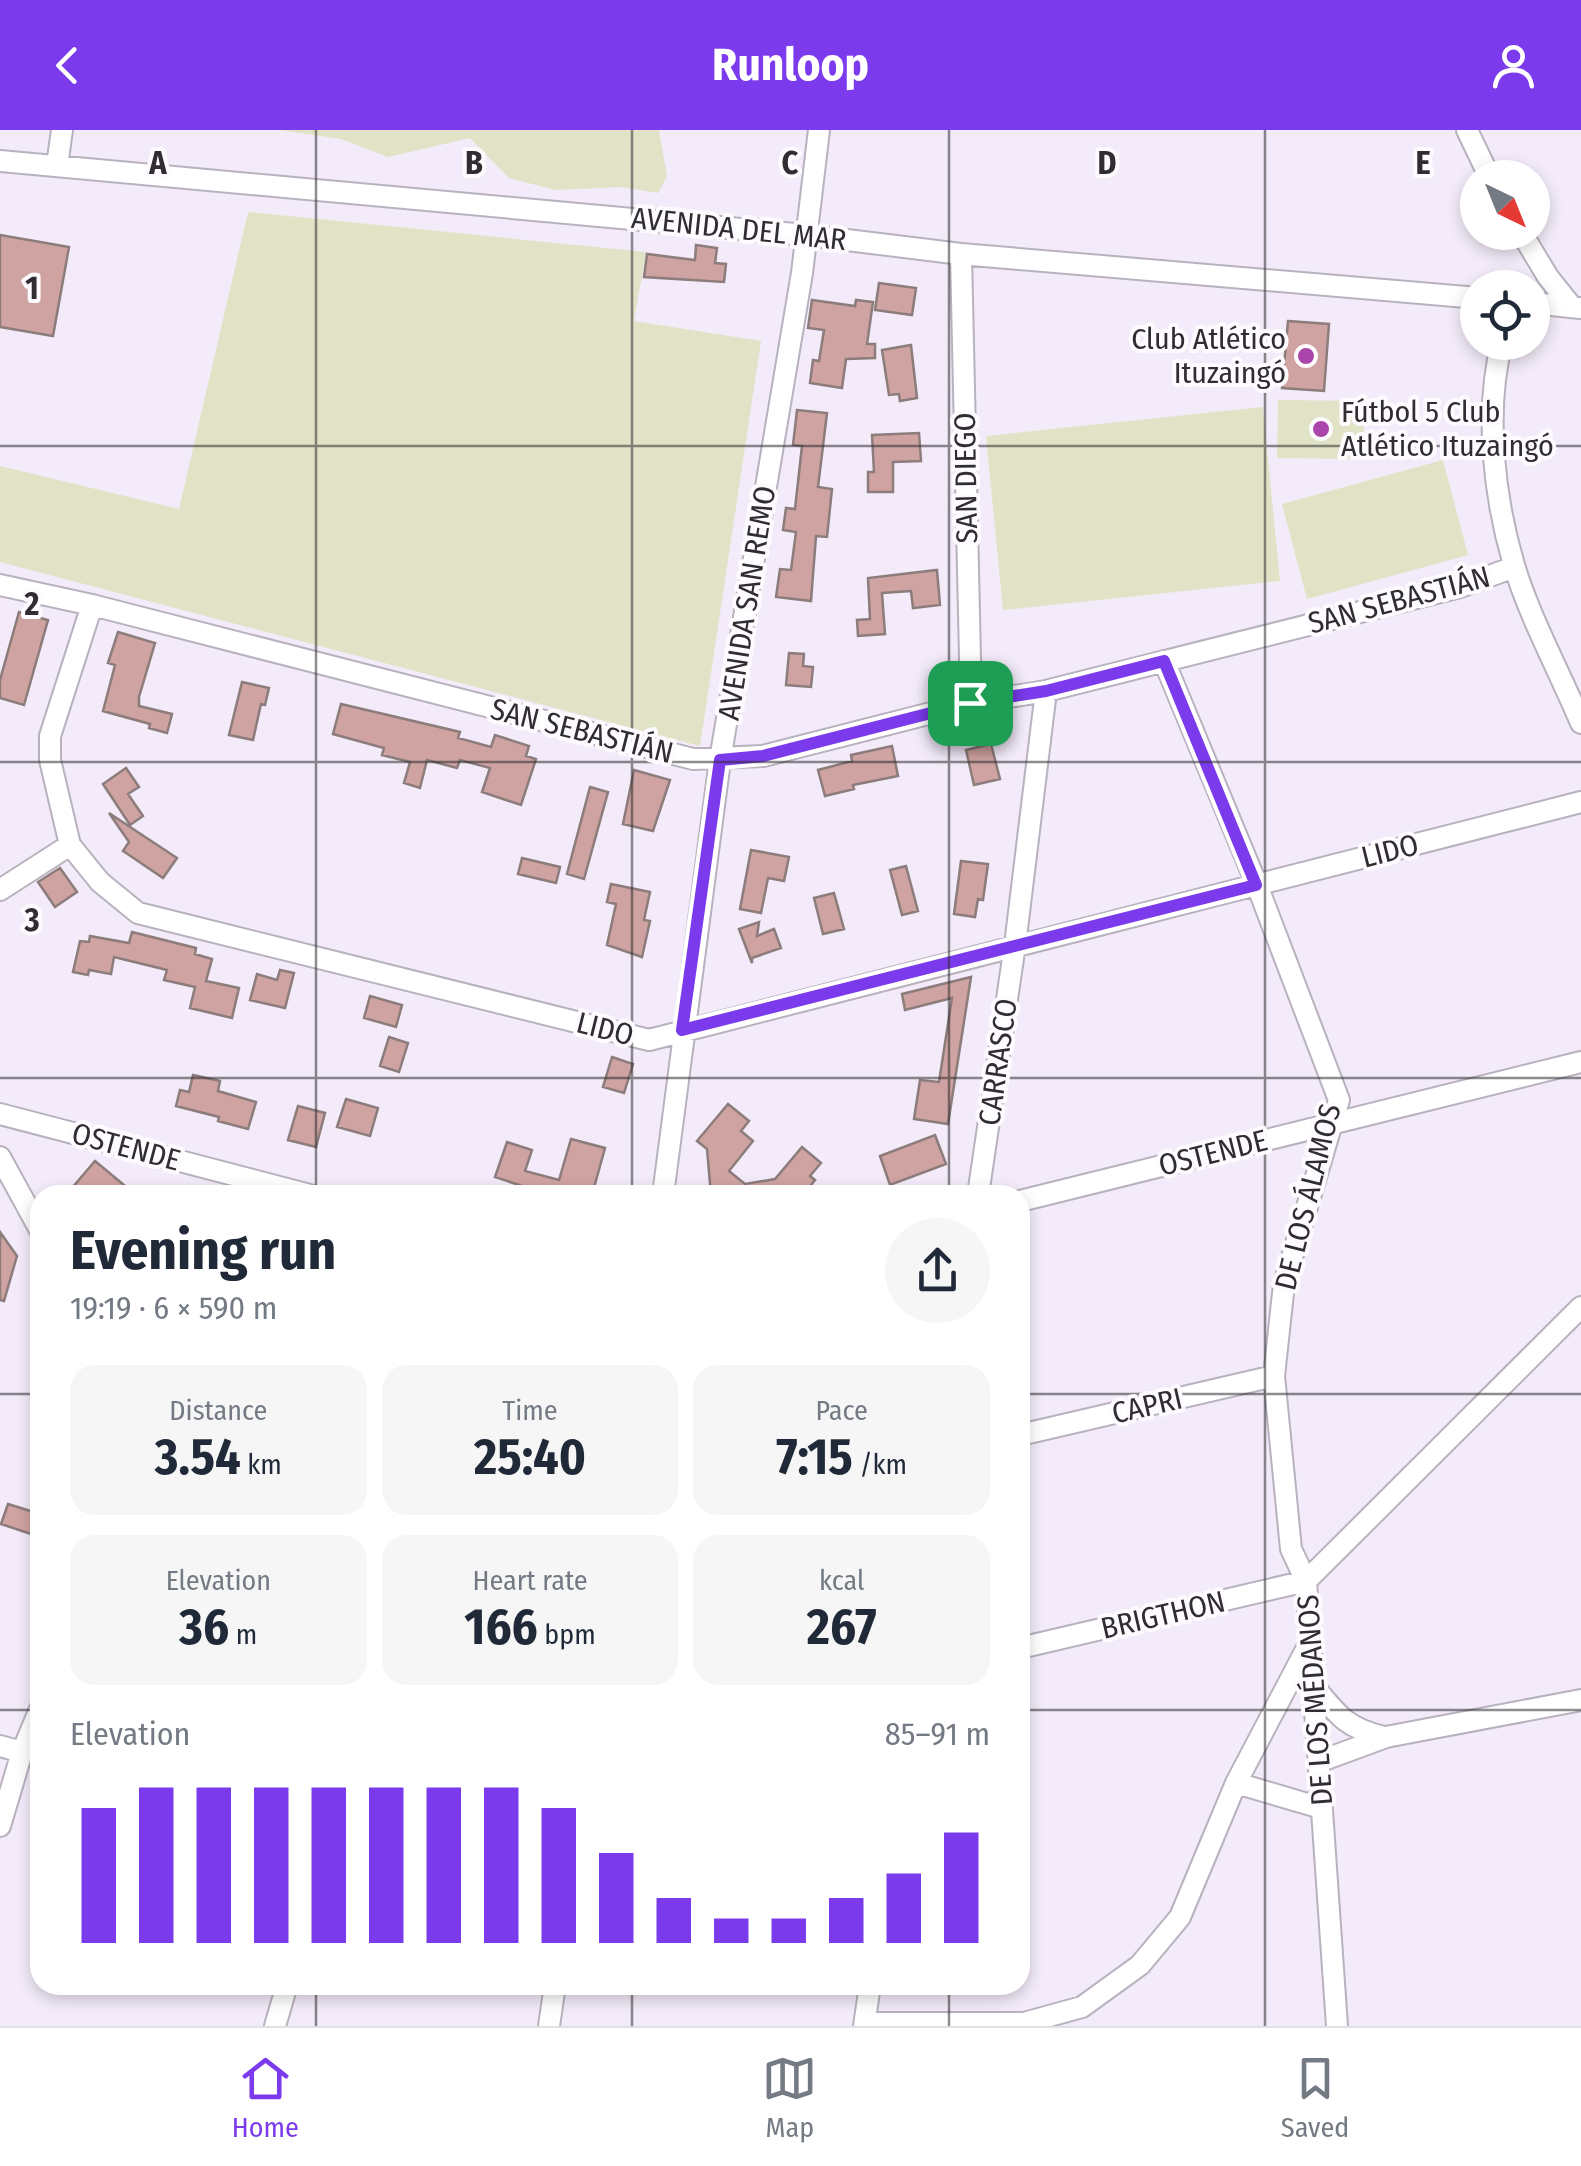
<!DOCTYPE html>
<meta charset="utf-8">
<style>
:root{--surface:#fff;--page:#f6f6f7;--text:#1f2937;--muted:#747a83;--line:#e0e1e3;--accent:#7c3aed}
body{margin:0;font-family:"Fira Sans Condensed",sans-serif;background:var(--page);color:var(--text);height:100vh;display:flex;flex-direction:column;font-size:38px;white-space:nowrap}
*{box-sizing:border-box;margin:0}
p{font-size:32px;color:var(--muted)}
.icon{flex:none;width:55px;height:55px;fill:none;stroke:currentColor;stroke-width:2;stroke-linecap:round;stroke-linejoin:round}
.map{position:relative;flex:1;overflow:hidden}
.panel{position:absolute;left:30px;top:1055px;width:1000px;height:810px;display:flex;flex-direction:column;background:var(--surface);border-radius:30px;box-shadow:0 5px 15px #0003}
.panel>*{flex:none}
.needle{width:65px;rotate:137deg}
.controls{position:absolute;left:1460px;top:30px;display:grid;gap:20px}
.controls a{display:grid;place-items:center;width:90px;height:90px;border-radius:50%;background:var(--surface);box-shadow:0 5px 15px #0003;font-size:50px}
.pin{position:absolute;display:grid;place-items:center;width:85px;height:85px;color:#fff;margin:-42px;border-radius:20px;box-shadow:0 5px 15px #0006}
.round{display:grid;place-items:center;flex:none;width:105px;height:105px;border-radius:52px;background:var(--page)}
.headline{display:flex;align-items:center;justify-content:space-between;height:170px;padding:0 40px}
h1{font-size:55px;font-weight:700;line-height:75px}
.figures{display:grid;grid-template-columns:repeat(3,1fr);gap:15px;height:170px;padding:10px 40px}
.figures div{display:grid;align-content:center;border-radius:25px;background:var(--page);text-align:center}
.figures b{font-size:50px;font-weight:700}
.figures small{font-size:28px;font-weight:400}
.figures p{font-size:28px}
.chart{height:280px;padding:20px 40px}
.chart p{display:flex;justify-content:space-between}
.chart svg{width:100%;height:180px;margin-top:10px;stroke:var(--accent);stroke-width:6}
header{display:flex;justify-content:space-between;align-items:center;height:130px;padding:0 40px;background:var(--accent);color:#fff;font-size:45px;font-weight:700}
.tabs{display:flex;justify-content:space-around;align-items:center;height:140px;border-top:2px solid var(--line);background:var(--surface);font-size:28px;color:var(--muted)}
.tabs a{display:grid;justify-items:center;gap:5px}
.tabs .active{color:var(--accent)}
.map>svg:first-child{display:block}
</style>
<header><svg class="icon" aria-label="back" viewBox="0 0 24 24"><path d="M15 5l-7 7 7 7"/></svg>Runloop<svg class="icon" aria-label="person" viewBox="0 0 24 24"><circle cx="12" cy="8" r="4"/><path d="M4 21q1-7 8-7t8 7"/></svg></header>
<div class="map">
<svg width="1581" height="1896" viewBox="0 0 1581 1896">
<rect width="100%" height="100%" fill="#f3ebf9"/>
<path fill="#e0e3c5" d="M281,0H659L667,46L658,63L622,57L555,60L509,48L470,8L388,27L341,9Z
M248,82L646,122L634,191L761,211L700,616L0,432V336L179,379Z
M1278,270L1364,271L1363,329L1277,328Z
M1263,277L1280,451L1003,480L986,306Z
M1443,330L1468,425L1307,469L1282,374Z"/>
<path fill="#cfa3a1" stroke="#8c7c7b" stroke-width="2.5" d="M0,105L69,117L53,206L0,197Z
M696,115L717,118L715,133L726,134L724,152L644,147L647,124L695,130Z
M879,153L916,158L912,185L875,180Z
M812,170L855,176L856,170L873,172L867,214H875V228L846,229L842,258L810,253L813,230L819,231L824,200L808,198Z
M1288,191L1329,194L1324,261L1282,258Z
M911,215L917,268L900,271L899,264L889,265L882,220Z
M797,280L827,283L818,357L832,359L827,407L816,406L811,471L776,467L780,439L791,440L796,402L783,400L786,378L795,379L802,316L793,315Z
M919,303L921,331L893,332V362H868V342H874L872,305Z
M937,440L940,475L913,478L911,461L882,463L885,504L858,506L857,490L870,489L868,448Z
M19,482L48,490L24,575L0,568V550Z
M118,502L155,513L139,567V576L172,584L167,603L149,598L150,594L103,581L115,535L108,533Z
M789,523L804,524L803,536L813,537L811,557L786,555Z
M242,552L269,558L265,575L261,574L253,610L229,605Z
M341,574L460,602L458,608L491,617L495,605L529,616L526,626L536,629L521,675L482,662L490,638L460,630L457,638L427,630L420,658L404,653L410,632L382,625L384,618L333,604Z
M991,614L1000,649L974,655L966,620Z
M892,616L898,646L853,655L854,659L825,666L818,640L852,631L851,625Z
M126,638L139,657L128,664L143,686L130,695L103,654Z
M634,640L670,650L653,701L623,694Z
M590,657L608,662L584,749L567,744Z
M109,683L177,728L163,748L123,721L129,712Z
M751,720L789,727L784,751L768,748L761,783L740,779Z
M522,728L560,737L556,753L518,744Z
M961,731L988,734L983,770L978,769L975,787L954,784Z
M906,736L918,781L902,785L890,740Z
M60,738L77,762L55,777L38,752Z
M611,754L650,762L644,790L650,791L642,827L607,815L616,774L607,772Z
M834,763L844,799L823,804L814,768Z
M759,792L757,806L774,799L781,818L752,828V833L739,799Z
M132,802L196,818L195,824L212,829L206,851L239,858L232,888L190,878L195,857L164,850L167,840L114,827L111,844L89,840L88,845L73,842L80,811L89,812L90,806L129,813Z
M280,840L294,843L285,878L250,870L257,844L277,850Z
M971,847L948,994L914,989L920,950L939,952L952,868L905,880L902,864Z
M370,866L402,875L396,897L364,888Z
M389,907L408,913L399,942L380,936Z
M612,927L633,934L624,963L603,957Z
M193,945L220,951L218,961L256,972L248,999L218,991L219,987L176,976L180,960L189,962Z
M346,969L378,978L370,1006L337,997Z
M728,974L749,991L741,1001L753,1011L729,1041L745,1054L775,1049L802,1017L821,1033L810,1046L815,1050L804,1064L798,1060L769,1065H711L707,1019L697,1011Z
M298,976L325,983L316,1017L288,1010Z
M935,1005L946,1034L890,1055L880,1026Z
M571,1009L605,1018L592,1065H536L537,1061L495,1047L507,1012L532,1020L525,1041L559,1050Z
M95,1031L136,1065H66Z
M0,1102L17,1126L4,1171L0,1170Z
M8,1374L40,1384V1407L1,1394Z"/>
<g fill="none" stroke-linecap="round" stroke-linejoin="round">
<defs>
<path id="minor" d="M1467,0L1490,48
M0,31L806,105L961,124L1478,168
M57,36L62,0
M1521,102L1548,147L1572,177
M961,124L971,573
M1532,173L1580,178
M1502,212C1484,282 1494,367 1514,435C1529,486 1560,543 1581,593
M0,455L92,475L693,629L763,626L971,573L1046,561L1460,457L1514,437
M92,475L50,606V630L70,715L100,752L138,783L649,910L1581,672
M0,760L70,715
M0,984L310,1065
M0,1027L40,1100
M663,1065L720,630L802,143L819,0
M978,1065L1015,815L1046,561
M1020,1071L1581,932
M1020,1305L1274,1246
M1020,1518L1306,1451L1291,1419L1274,1246L1284,1154L1339,970L1257,755L1164,531
M1312,1554C1337,1584 1345,1598 1384,1607
M0,1616L22,1622
M1318,1632L1386,1607L1581,1570
M1236,1653L1321,1678
M0,1696L22,1622L40,1579
M865,1893H1024L1082,1877L1140,1835L1180,1787L1236,1653L1308,1516
M275,1896L287,1855
M549,1896L555,1855
M864,1896L870,1855
M1337,1896L1306,1451L1581,1177"/>
</defs>
<use href="#minor" stroke="#b8b1be" stroke-width="24"/>
<use href="#minor" stroke="#fff" stroke-width="20"/>
</g>
<g fill="none" stroke-linecap="round" stroke-linejoin="round">
<defs>
<path id="route" d="M1164,531L1256,755L682,900L720,630L763,626L970,573L1046,561Z"/>
</defs>
<use href="#route" stroke="#fff" stroke-width="20"/>
<use href="#route" stroke="#7c3aed" stroke-width="12"/>
</g>
<path fill="none" stroke="#302d32" stroke-width="2.5" stroke-opacity="0.55" d="M316,0V1065M632,0V1065M949,0V1065M1265,0V1896M0,316H1581M0,632H1581M0,948H1581M0,1264H40M1020,1264H1581M0,1580H40M1020,1580H1581M316,1855V1896M632,1855V1896M949,1855V1896"/>
<g fill="#aa46ab" stroke="#fdfbfe" stroke-width="4">
<circle cx="1306" cy="226" r="10"/>
<circle cx="1321" cy="299" r="10"/>
</g>
<g text-anchor="middle" dominant-baseline="central" stroke-width="8" stroke-linejoin="round" paint-order="stroke">
<g font-size="30" fill="#302d32" stroke="#fdfbfe">
<text transform="translate(739 99) rotate(6)">AVENIDA DEL MAR</text>
<text transform="translate(966 348) rotate(-91)">SAN DIEGO</text>
<text transform="translate(1399 470) rotate(-15)">SAN SEBASTIÁN</text>
<text transform="translate(747 473) rotate(-81)">AVENIDA SAN REMO</text>
<text transform="translate(582 601) rotate(14)">SAN SEBASTIÁN</text>
<text transform="translate(1390 721) rotate(-14)">LIDO</text>
<text transform="translate(605 899) rotate(14)">LIDO</text>
<text transform="translate(998 932) rotate(-82)">CARRASCO</text>
<text transform="translate(126 1017) rotate(15)">OSTENDE</text>
<text transform="translate(1213 1023) rotate(-14)">OSTENDE</text>
<text transform="translate(1308 1067) rotate(-76)">DE LOS ÁLAMOS</text>
<text transform="translate(1147 1276) rotate(-13)">CAPRI</text>
<text transform="translate(1163 1485) rotate(-13)">BRIGTHON</text>
<text transform="translate(1315 1570) rotate(-94)">DE LOS MÉDANOS</text>
</g>
<g font-size="30" fill="#302d32" stroke="#fdfbfe" text-anchor="end">
<text x="1286" y="209">Club Atlético<tspan x="1286" dy="34">Ituzaingó</tspan></text>
<text x="1341" y="282" text-anchor="start">Fútbol 5 Club<tspan x="1341" dy="34">Atlético Ituzaingó</tspan></text>
</g>
</g>
<g font-size="32" text-anchor="middle" font-weight="bold" fill="#302d32" stroke="#fdfbfe" stroke-width="8" stroke-linejoin="round" paint-order="stroke">
<text x="158" y="44">A</text>
<text x="474" y="44">B</text>
<text x="790" y="44">C</text>
<text x="1107" y="44">D</text>
<text x="1423" y="44">E</text>
<text x="32" y="169">1</text>
<text x="32" y="485">2</text>
<text x="32" y="801">3</text>
</g>
</svg>
<div class="controls">
<a><svg class="needle" viewBox="-14 -14 28 28"><path d="M0-13l5 13h-10z" fill="#e53935"/><path d="M0 13l5-13h-10z" fill="#747a83"/></svg></a>
<a><svg class="icon" aria-label="locate" viewBox="0 0 24 24"><circle cx="12" cy="12" r="6"/><path d="M12 2v4M12 18v4M2 12h4M18 12h4"/></svg></a>
</div>
<div class="pin" style="left:970px;top:573px;background:#1e9e55"><svg class="icon" aria-label="arrive" viewBox="0 0 24 24"><path d="M6 21V4h12l-3 4 3 4H6"/></svg></div>
<section class="panel">
<div class="headline"><div><h1>Evening run</h1><p>19:19 · 6 × 590 m</p></div><a class="round"><svg class="icon" aria-label="share" viewBox="0 0 24 24"><path d="M12 15V3M7 8l5-5 5 5M5 13v7h14v-7"/></svg></a></div>
<div class="figures">
<div><p>Distance</p><b>3.54<small> km</small></b></div>
<div><p>Time</p><b>25:40</b></div>
<div><p>Pace</p><b>7:15<small> /km</small></b></div>
</div>
<div class="figures">
<div><p>Elevation</p><b>36<small> m</small></b></div>
<div><p>Heart rate</p><b>166<small> bpm</small></b></div>
<div><p>kcal</p><b>267</b></div>
</div>
<div class="chart"><p><span>Elevation</span>85–91 m</p>
<svg viewBox="0 0 160 44" preserveAspectRatio="none"><path d="M5 44V11M15 44V6M25 44V6M35 44V6M45 44V6M55 44V6M65 44V6M75 44V6M85 44V11M95 44V22M105 44V33M115 44V38M125 44V38M135 44V33M145 44V27M155 44V17"/></svg>
</div>
</section>
</div>
<nav class="tabs">
<a class="active"><svg class="icon" aria-label="home" viewBox="0 0 24 24"><path d="M3 11l9-7 9 7M6 9v11h12V9"/></svg>Home</a>
<a><svg class="icon" aria-label="map" viewBox="0 0 24 24"><path d="M3 6l6-2 6 2 6-2v14l-6 2-6-2-6 2zM9 4v14M15 6v14"/></svg>Map</a>
<a><svg class="icon" aria-label="saved" viewBox="0 0 24 24"><path d="M7 4h10v16l-5-4-5 4z"/></svg>Saved</a>
</nav>
